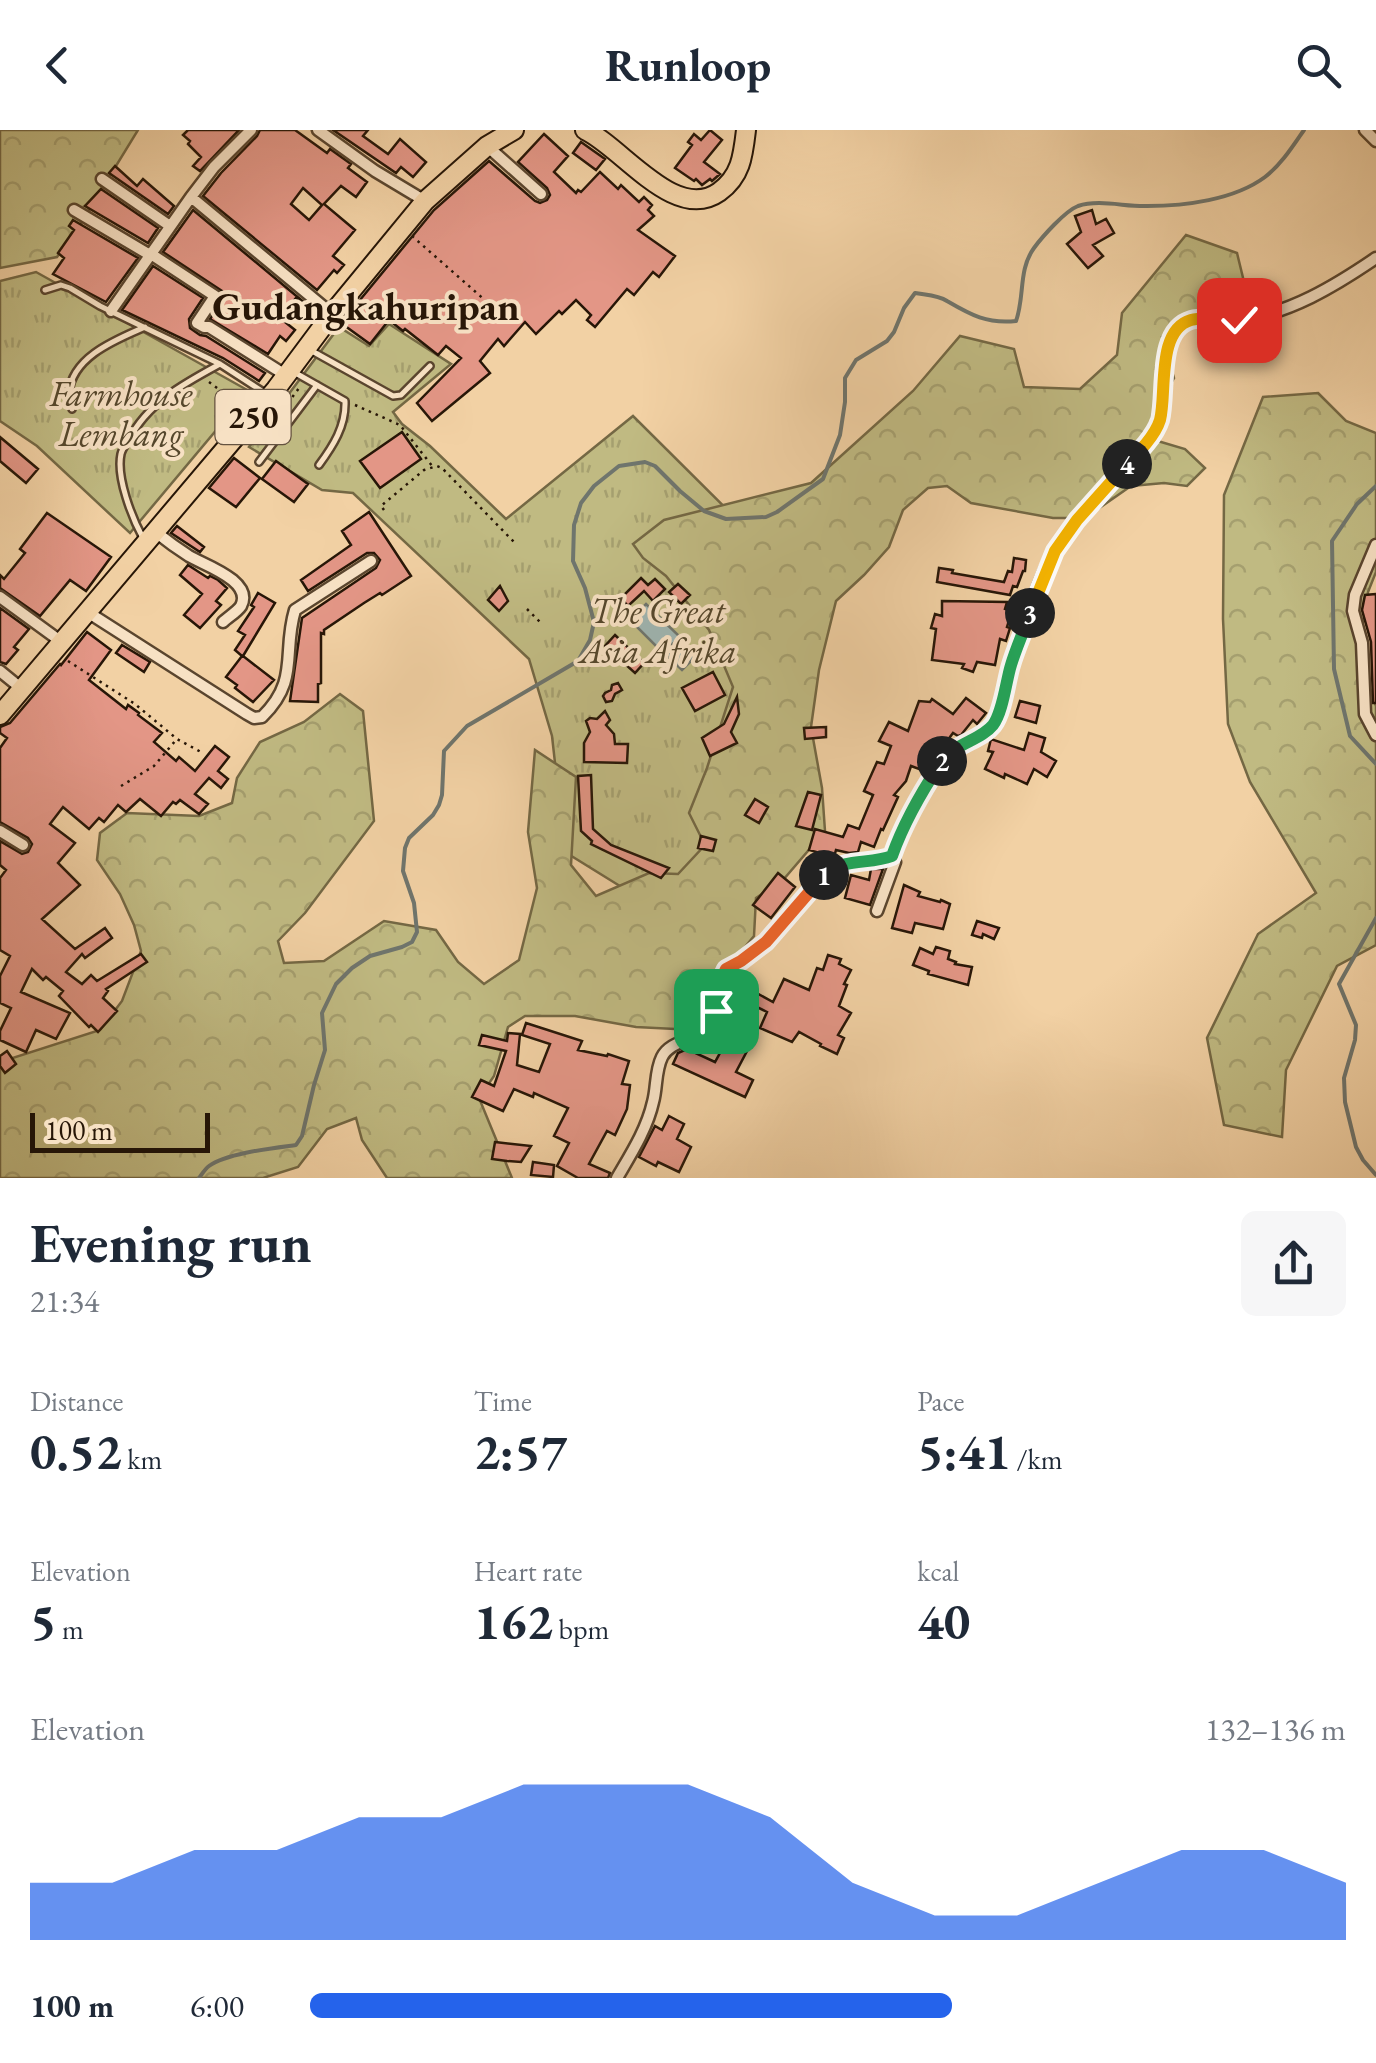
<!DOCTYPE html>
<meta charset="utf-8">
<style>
:root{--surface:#fff;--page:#f6f6f7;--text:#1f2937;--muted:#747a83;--accent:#2563eb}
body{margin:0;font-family:"EB Garamond",serif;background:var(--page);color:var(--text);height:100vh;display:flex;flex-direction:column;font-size:38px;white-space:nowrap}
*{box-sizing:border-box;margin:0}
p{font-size:32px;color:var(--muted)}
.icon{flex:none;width:55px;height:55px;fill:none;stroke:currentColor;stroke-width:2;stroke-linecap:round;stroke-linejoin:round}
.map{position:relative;height:1048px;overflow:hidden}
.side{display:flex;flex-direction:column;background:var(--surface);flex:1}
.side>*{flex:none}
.scale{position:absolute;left:30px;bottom:25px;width:180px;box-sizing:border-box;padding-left:10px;border:5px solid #271607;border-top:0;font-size:28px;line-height:35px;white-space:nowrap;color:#271607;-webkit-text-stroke:8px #f7e1c4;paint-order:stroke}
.pin{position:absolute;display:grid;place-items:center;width:85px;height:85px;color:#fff;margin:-42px;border-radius:20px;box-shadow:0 5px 15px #0006}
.km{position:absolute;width:50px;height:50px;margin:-25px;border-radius:50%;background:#222;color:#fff;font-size:28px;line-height:50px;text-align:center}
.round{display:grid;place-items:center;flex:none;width:105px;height:105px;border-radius:15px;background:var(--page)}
.summary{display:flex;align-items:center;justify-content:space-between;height:170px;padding:0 30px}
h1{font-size:55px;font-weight:700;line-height:75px}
.figures{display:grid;grid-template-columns:repeat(3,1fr);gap:15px;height:170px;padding:10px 30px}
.figures div{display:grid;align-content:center}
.figures b{font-size:50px;font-weight:700}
.figures small{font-size:28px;font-weight:400}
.figures p{font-size:28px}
.chart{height:280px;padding:20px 30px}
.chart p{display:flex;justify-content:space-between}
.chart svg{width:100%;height:180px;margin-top:10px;fill:var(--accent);opacity:.7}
ul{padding:0 30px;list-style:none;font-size:32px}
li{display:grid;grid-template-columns:160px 120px 1fr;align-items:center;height:75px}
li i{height:25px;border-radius:12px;background:var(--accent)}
header{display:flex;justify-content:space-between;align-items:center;height:130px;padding:0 30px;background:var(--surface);font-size:45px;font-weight:700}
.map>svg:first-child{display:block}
</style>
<header><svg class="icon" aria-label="back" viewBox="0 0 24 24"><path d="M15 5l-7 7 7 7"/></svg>Runloop<svg class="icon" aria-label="search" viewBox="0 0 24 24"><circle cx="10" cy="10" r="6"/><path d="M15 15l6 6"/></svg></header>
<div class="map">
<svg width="1376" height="1048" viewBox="0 0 1376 1048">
<defs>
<pattern id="grass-tufts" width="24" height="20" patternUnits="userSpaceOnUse" patternTransform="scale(2.5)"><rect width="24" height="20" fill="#c0ba82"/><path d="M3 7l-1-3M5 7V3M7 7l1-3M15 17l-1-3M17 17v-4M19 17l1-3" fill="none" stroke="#a59f6f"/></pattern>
<pattern id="forest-crowns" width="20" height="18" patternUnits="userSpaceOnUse" patternTransform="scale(2.5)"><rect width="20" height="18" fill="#c0ba82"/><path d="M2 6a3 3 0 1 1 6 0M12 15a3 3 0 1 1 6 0" fill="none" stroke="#a59f6f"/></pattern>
</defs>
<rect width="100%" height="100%" fill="#f2d1a4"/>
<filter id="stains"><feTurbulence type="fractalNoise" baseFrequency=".002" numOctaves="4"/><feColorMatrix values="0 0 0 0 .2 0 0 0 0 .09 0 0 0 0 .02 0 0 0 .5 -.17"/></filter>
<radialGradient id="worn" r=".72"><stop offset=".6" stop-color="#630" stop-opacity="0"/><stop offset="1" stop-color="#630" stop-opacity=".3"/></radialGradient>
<path fill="url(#grass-tufts)" stroke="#746844" stroke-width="2.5" d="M36,142L249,261L130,403L37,316L0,291V151Z
M389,194L451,234L393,282L402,294L430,316L506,389L633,286L809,461L678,792L565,722L552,606L529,529L353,363L322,360L249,317L339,197L369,216Z"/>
<path fill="url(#forest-crowns)" stroke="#746844" stroke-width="2.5" d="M0,0H138L78,98L57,127L0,138Z
M1186,105L1237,123L1245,156L1226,185L1188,190L1162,207L1174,248L1152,285L1151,309L1185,319L1205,338L1187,356L1164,353L1131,356L1085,388H1053L971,373L947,356L928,358L903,380L889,417L864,445L836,471L819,540L811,597L822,658L825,701L783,750L756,768L754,806L736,828L716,867L675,899L636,897L575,886H525L508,897L494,946L479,968L512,1048H387L362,1010L356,988L327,999L298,1037L263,1048H0V932L100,900L122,871L141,821L134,795L120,764L97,730L100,703L127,683L199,686L232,673L237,648L260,612L304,592L340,564L363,581L374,691L305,783L278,811L284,833L324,831L384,791L436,800L458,832L484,854L519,830L537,758L528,702L535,620L576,647L571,735L596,766L649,743L678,744L705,715L689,683L707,638L733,557L709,500L666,446L643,428L633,414L664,390L811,353L913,261L960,206L1014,219L1024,257L1080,259L1117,225L1122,183Z
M1318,263L1346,291L1376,303V442L1368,462L1358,524L1376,576V815L1337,836L1286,940L1282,1007L1224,995L1207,908L1258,804L1316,763L1250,652L1228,594L1223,489L1224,365L1263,267Z"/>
<path fill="#9fb5b1" stroke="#6f756d" stroke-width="2.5" d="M646,474L680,507L663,523L630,490Z
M682,510L697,525L682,540L666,525Z"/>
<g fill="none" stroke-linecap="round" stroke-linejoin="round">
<path stroke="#6f756d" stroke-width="4" d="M1376,356L1357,374L1332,411L1334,539L1350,606L1376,634
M1376,788L1339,854L1356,895L1355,910L1344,948L1345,972L1356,1017L1363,1030L1376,1045
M199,1048C202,1044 205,1039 209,1036C227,1023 274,1018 296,1015L302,1006L314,955L325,920L322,883L336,854L352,838L370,826L402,817L412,812L417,802L414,773L403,741L405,718L409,708L433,685L439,675L442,665L444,621L467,596L578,531L590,510L594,492L585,458L573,431L574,395L581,373L594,356L619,336L645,332L655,336L680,361L704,381L726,389L766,387L777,382L823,349L840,305L845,272V248L856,230L887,211L894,202L904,178L915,163C925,165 938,165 947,171C971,185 987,194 1016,191C1025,166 1018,140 1034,118C1042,107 1065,81 1078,76C1099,69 1126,77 1147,76C1185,76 1234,70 1265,47C1281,35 1293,16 1304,0"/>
</g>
<path fill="#e39686" stroke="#271607" stroke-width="2.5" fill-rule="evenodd" d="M188,0H239L200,41L193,36L201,27L188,14L190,11L183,5Z
M260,0H295L327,23L330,19L351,34L348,38L367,52L356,67L341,56L324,74L355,100L333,126L344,135L337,143L334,140L317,160L203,66L221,43L257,6ZM303,58L322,75L309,90L291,74Z
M333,0H368L363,6L388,24L400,9L426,32L413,47L401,37L396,43Z
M710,0L722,10L704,32L720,44L712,51L710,49L702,55L696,49L694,51L675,38L692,15L688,12L694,4L701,10Z
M544,4L568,26L554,42L576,63L578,60L581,62L600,42L618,59L621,55L639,72L644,67L652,75L648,80L654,86L638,100L675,126L659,147L653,142L634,165L627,159L595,197L587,190L591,185L576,170L562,184L559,181L536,204L525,192L504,216L498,209L480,231L490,243L432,291L417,273L461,228L446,216L438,225L405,199L403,201L389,190L370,214L341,193L434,80L489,31L535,71L540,73L547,70L550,65L547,58L518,32Z
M581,12L605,29L596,40L573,23Z
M115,36L137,56L143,49L174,76L168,84L109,43Z
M101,59L158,98L148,113L85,76Z
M193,80L306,174L296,168L280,188L295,200L286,211L280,206L268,224L210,189L223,170L222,161L163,122Z
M1092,80L1096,94L1106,89L1114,103L1093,115L1103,126L1088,138L1067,114L1081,102L1075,86Z
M73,90L138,128L106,172L53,144L64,128L58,123L74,100L69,96Z
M153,136L203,168L189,189L190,198L200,205L206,206L265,243L259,251L223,228L122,180Z
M402,302L421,329L380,358L360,331Z
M0,307L38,339L26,353L0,331Z
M234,328L260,348L236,377L209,358Z
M276,331L308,354L294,372L262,349Z
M369,382L411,446L382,465L380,463L364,473L324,500V504L321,503V553L318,554V572L290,571L302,488L376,438L380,430L374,423H367L308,461L301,450L351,415L342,401Z
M47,383L111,427L86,461L70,450L40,486L0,458V445L4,449L25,423L20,419Z
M177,396L204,417L200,422L171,403Z
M1014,428L1026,430L1025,441H1023L1017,457L1013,456L1010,465L937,452L939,438L953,440L952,443L1004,452L1008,441L1012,442Z
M188,435L208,448L210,446L218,450L227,458L216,471L221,475L200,498L184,485L202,464L180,445Z
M641,448L648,455L655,449L665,459L653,471L644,461L628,476L621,468Z
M678,454L690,465L681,474L669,462Z
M500,456L508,471L499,481L488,470Z
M258,463L275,473L243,526L274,550L253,572L235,558L237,555L226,547L242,526L235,520L245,505L238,501L254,477L251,475Z
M1376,464V573H1373L1371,512L1362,480L1365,465Z
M942,471L1007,472L1005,479L1012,481L1007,497L1010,498L1006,511L1000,509L995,535L977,532L973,542L962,538L964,534L932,530L936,499L931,498L935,484L942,486Z
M0,478L29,499L14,517L18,520L6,534L0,532Z
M87,502L111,520L89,550L126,579L128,575L139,583L138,585L162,603L154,612L176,631L179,627L195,641L215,616L229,627L218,641L228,649L221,658L209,648L195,664L208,674L199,684L180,670L176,674L173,672L161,686L140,669L126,682L118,675L104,692L99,688L89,699L63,677L50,694L75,713L58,733L80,755L42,789L75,819L105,798L112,808L85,828L82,824L66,842L82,854L91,845L97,851L141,824L147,832L106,859L108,861L103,868L117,881L98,902L91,895L89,897L59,866L63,861L46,847L43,850L32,839L21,862L70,883L56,909L36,900L26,922L0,910V901L11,878L0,873V846L10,826L0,820V748L6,740L0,735V711L22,724L28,722L32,714L28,708L0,692V618L7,608L0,603V597L10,593L60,534L61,535Z
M615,505L644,533L635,543L605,516Z
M122,515L150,532L144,542L116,523Z
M713,542L725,565L695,581L682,558Z
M618,553L622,560L615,564L612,571L606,572L603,566L605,563L611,560L612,555Z
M737,567L739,584L731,602L737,613L710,626L702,608L724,594Z
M966,568L986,583L977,594L973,590L961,605L958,606L953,603L941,619L930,612L919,639L911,636L906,651L894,665L898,667L883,700L881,699L874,717L861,712L858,722L849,723L836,720L834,727L809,720L815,699L843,707L848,695L859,699L873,665L864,661L877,632L884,634L891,616L879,611L889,592L908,601L919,571L930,572L932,569L953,584Z
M1020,571L1040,576L1036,593L1015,587Z
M605,581L610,590L606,595L614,604L615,614H628L627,633L584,632V613L590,602L586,591L590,588L597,589Z
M826,597V607L805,609L804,598Z
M1029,603L1045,608L1041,622L1056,631L1047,647L1034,639L1027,654L1005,644L1004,648L985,639L993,622L988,621L991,609L1024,620Z
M591,645L593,699L611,715L669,738L661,748L591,714L592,711L581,701L578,646Z
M808,662L821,665L812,700L796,696Z
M755,669L768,677L759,693L745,685Z
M701,706L716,710L713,721L698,718Z
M871,739H883L870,775L845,768L851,745L869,750Z
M778,743L795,757L771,788L753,775Z
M904,755L920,762L918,766L940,772L941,770L950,774L943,799L915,793L912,803L892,798Z
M977,791L999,798L994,809L983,804L982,808L972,805Z
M936,817L950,821L948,829L956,832L955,834L972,837L968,855L928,844L929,841L913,835L920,818L933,824Z
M828,825L841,829L839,834L851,840L844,854L847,855L839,876L851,883L838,905L844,908L837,924L820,916L821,914L799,902L792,912L760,898L767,882L745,871L751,860L773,872L784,849L809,860L817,838L823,840Z
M723,888L749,900L741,918L747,921L736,942L753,950L745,967L673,934L678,923L687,919L715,932L727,910L714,904Z
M526,893L582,911L578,920L607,926L608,924L629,931L622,954L630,955L627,979L615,1005L607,1001L589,1034L610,1043L608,1048H578L557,1036L569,1013L554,1006L568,978L534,963L533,967L514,959L503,981L472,967L481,950L494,956L506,921L479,915L482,905L507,911L508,903L520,904L517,935L539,942L550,914L522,905Z
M7,921L16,934L5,943L0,936V926Z
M669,986L684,994L677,1009L691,1017L679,1042L658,1032L656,1036L639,1027L655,996L662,1000Z
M495,1012L531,1016L521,1032L507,1031L492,1029Z
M533,1032L554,1035L553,1047L531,1045Z"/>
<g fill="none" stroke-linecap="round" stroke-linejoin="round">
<defs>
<path id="service" d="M45,160L61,155L70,158L100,176L220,234L268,265
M312,221L393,266L401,265L430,236
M292,241L345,271C346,296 333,316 319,335
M72,279C71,273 69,268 69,263C72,226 118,209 145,197
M259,332L317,255
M143,408C132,388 116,347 121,324C122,319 126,314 129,310C147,273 185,253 220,234"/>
<path id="minor" d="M318,0L375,41L425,71
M1365,0L1376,11
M487,16L541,64
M102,49L170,96
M191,67L332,184
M74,80L150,125
M151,124L215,166L197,193L204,197H209L287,246
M111,181L191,67L214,37L251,0
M157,403C167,411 178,419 189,426C204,435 254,451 241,476C237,482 228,487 223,492
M1376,415L1355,465L1353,481L1362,513L1365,584L1376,605
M0,467L63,513
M89,483L247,584L254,588L262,587C300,550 282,523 295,480L371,431
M0,541L22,559
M0,701L23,715
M877,781L895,732L892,726
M617,1048C631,1024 647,999 653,972C657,958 655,941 662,927C671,909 699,911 711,894C721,879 714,858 724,843C730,834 756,821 767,811C789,789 806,755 833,738C850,727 874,733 892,726C903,698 928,640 951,621C964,610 986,607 995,592C1004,575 1005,552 1011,534C1022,501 1038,450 1055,420C1080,377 1123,345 1153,304C1173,276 1152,222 1180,196C1195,182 1221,193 1239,190C1289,184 1335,156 1376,128"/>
<path id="primary" d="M585,0C622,17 675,93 719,62C741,46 743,26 746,0
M0,585L276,259L332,184L425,71L487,16L514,0"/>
</defs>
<use href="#service" stroke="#5a452e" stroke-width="10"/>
<use href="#minor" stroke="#5a452e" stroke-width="15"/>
<use href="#primary" stroke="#271607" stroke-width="22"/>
<path stroke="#271607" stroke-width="2.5" stroke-dasharray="2.5 5" stroke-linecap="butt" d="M412,106L495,179
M209,252L243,277
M355,275L400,295L433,337
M270,297L299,258
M384,380L381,376L424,340L437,336L442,338L514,412
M527,479L540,492
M68,531L135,574L177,609L201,622
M121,656L154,636L176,610"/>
<use href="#service" stroke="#f7e1c4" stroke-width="5"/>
<use href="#minor" stroke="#f7e1c4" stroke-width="10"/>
<use href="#primary" stroke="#f2d1a4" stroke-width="18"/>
<path stroke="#271607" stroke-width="2.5" stroke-dasharray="2.5 5" stroke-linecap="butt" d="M244,278L270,297"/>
</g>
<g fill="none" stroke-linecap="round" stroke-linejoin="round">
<defs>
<path id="split-1" d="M716,881L719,854L726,839L741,831L766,812L824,745"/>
<path id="split-2" d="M824,745C845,727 869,735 892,726C904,692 922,661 942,631"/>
<path id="split-3" d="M942,631C956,613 981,610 993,595C1003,582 1006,551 1011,535C1016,518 1024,501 1030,483"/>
<path id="split-4" d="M1030,483L1055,421L1077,390L1127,334"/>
<path id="split-5" d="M1127,334C1139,322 1155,306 1160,290C1167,263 1156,200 1191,190C1205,186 1225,190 1239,190"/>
</defs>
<use href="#split-1" stroke="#fff" stroke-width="20"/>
<use href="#split-2" stroke="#fff" stroke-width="20"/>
<use href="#split-3" stroke="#fff" stroke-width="20"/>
<use href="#split-4" stroke="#fff" stroke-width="20"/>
<use href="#split-5" stroke="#fff" stroke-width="20"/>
<use href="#split-1" stroke="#f0652b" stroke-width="12"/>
<use href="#split-2" stroke="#22a559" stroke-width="12"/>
<use href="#split-3" stroke="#22a559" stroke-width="12"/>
<use href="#split-4" stroke="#f5b400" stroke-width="12"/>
<use href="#split-5" stroke="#f5b400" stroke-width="12"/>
</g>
<g text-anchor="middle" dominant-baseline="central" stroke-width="8" stroke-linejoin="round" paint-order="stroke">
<rect fill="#f7e1c4" stroke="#655340" stroke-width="2.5" x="215.5" y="260" width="75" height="54" rx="8"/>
<g font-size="32" font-weight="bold" fill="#271607">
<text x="253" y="287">250</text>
</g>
<g font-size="35" font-style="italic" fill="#55472c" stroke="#f7e1c4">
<text x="121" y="263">Farmhouse<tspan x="121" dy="40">Lembang</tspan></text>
<text x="658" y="480">The Great<tspan x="658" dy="40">Asia Afrika</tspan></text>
</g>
<g font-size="40" font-weight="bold" fill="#271607" stroke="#f7e1c4">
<text x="366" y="176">Gudangkahuripan</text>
</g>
</g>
<rect width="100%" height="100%" filter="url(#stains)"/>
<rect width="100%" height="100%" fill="url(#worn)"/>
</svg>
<div class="scale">100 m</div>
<div class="pin" style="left:716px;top:881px;background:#1e9e55"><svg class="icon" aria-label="arrive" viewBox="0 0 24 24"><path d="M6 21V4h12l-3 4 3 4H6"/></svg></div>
<div class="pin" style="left:1239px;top:190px;background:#d93025"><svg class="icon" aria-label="check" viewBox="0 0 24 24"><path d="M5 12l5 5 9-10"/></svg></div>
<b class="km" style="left:824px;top:745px">1</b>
<b class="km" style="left:942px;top:631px">2</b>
<b class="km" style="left:1030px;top:483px">3</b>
<b class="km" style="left:1127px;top:334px">4</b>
</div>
<section class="side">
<div class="summary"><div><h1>Evening run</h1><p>21:34</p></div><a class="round"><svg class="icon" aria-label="share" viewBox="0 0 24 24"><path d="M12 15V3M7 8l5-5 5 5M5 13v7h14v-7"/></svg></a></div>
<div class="figures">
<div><p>Distance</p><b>0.52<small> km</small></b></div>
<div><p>Time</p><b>2:57</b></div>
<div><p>Pace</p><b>5:41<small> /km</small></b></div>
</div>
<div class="figures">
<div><p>Elevation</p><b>5<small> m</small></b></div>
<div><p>Heart rate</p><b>162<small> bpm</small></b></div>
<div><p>kcal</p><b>40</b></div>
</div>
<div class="chart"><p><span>Elevation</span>132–136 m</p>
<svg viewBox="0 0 160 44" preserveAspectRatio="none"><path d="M0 44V30L10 30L20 22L30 22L40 14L50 14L60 6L70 6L80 6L90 14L100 30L110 38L120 38L130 30L140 22L150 22L160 30V44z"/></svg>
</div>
<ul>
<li><b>100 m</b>6:00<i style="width:62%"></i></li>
</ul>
</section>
